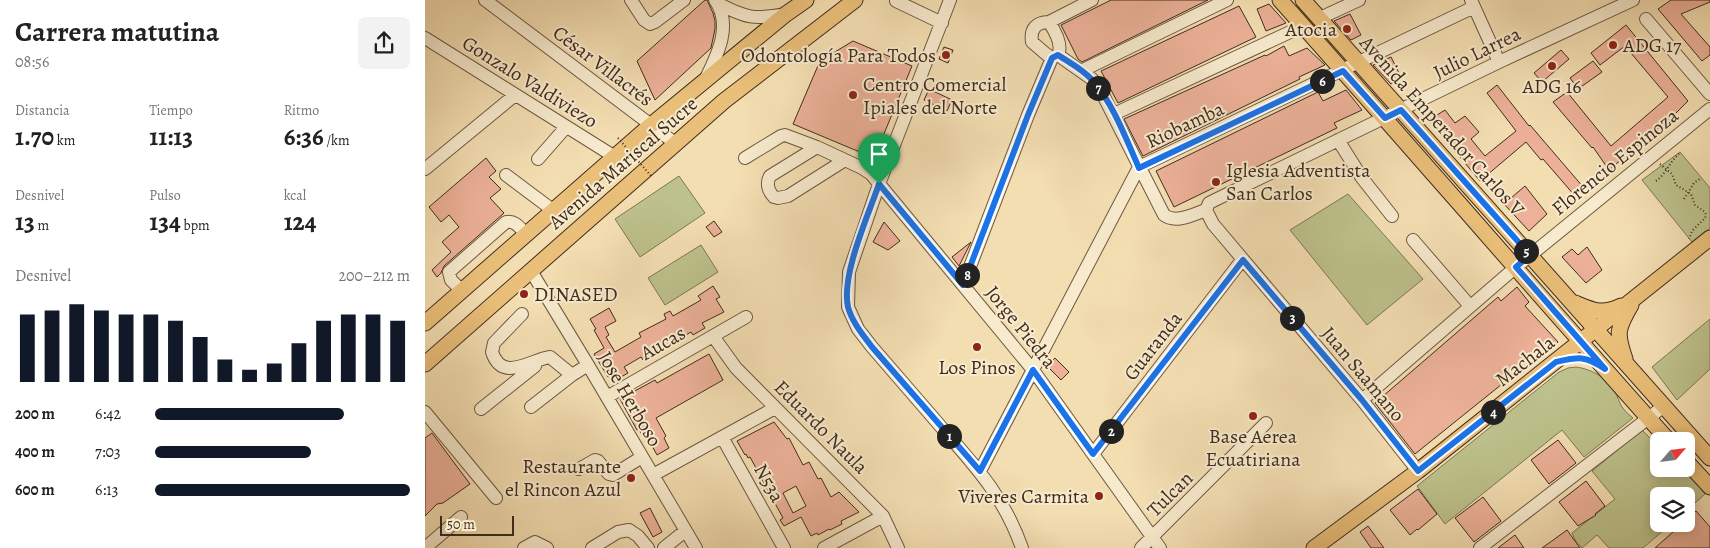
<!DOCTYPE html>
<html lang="es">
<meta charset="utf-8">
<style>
:root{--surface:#fff;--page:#f2f2f2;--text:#222;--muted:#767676;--accent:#111827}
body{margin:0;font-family:Alegreya,serif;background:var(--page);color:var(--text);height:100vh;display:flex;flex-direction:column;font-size:19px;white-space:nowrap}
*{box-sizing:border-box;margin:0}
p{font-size:16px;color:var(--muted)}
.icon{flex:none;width:28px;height:28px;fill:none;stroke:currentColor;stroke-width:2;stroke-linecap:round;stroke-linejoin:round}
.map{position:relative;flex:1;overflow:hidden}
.side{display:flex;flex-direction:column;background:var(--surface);width:425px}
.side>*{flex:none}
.needle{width:32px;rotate:62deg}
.fabs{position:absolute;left:1225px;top:432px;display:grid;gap:10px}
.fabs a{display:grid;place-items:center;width:45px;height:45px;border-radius:8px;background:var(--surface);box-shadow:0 2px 12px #0003;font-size:25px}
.scale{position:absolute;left:15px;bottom:12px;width:74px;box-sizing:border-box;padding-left:5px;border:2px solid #402c1e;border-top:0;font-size:14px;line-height:18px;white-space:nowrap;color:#402c1e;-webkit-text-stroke:4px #f7eacd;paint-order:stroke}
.pin{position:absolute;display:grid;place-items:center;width:42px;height:42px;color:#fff;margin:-51px -21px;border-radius:50% 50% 50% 0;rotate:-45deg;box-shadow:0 0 5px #0007}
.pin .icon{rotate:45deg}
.km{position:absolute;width:25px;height:25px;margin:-12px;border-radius:50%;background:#222;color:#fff;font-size:14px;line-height:25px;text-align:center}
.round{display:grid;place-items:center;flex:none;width:52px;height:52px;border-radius:8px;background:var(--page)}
.summary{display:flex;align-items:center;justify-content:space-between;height:85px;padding:0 15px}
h1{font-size:28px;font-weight:700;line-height:38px}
.metrics{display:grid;grid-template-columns:repeat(3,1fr);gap:8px;height:85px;padding:5px 15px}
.metrics div{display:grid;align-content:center}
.metrics b{font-size:25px;font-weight:700}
.metrics small{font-size:14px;font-weight:400}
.metrics p{font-size:14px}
.chart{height:140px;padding:10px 15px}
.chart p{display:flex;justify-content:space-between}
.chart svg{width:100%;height:90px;margin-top:5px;stroke:var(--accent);stroke-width:6}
ul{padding:0 15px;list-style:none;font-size:16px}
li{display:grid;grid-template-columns:80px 60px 1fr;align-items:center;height:38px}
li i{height:12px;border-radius:6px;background:var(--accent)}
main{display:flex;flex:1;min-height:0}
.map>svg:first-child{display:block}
</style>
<main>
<section class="side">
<div class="summary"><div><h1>Carrera matutina</h1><p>08:56</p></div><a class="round"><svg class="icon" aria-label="share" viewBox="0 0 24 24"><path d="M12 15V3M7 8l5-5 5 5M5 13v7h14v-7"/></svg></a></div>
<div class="metrics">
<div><p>Distancia</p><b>1.70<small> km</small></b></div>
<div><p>Tiempo</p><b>11:13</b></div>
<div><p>Ritmo</p><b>6:36<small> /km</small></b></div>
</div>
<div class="metrics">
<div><p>Desnivel</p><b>13<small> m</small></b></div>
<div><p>Pulso</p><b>134<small> bpm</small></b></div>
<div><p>kcal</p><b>124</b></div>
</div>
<div class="chart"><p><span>Desnivel</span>200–212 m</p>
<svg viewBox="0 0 160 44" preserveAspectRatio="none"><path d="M5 44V11M15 44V9M25 44V6M35 44V9M45 44V11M55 44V11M65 44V14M75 44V22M85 44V33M95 44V38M105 44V35M115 44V25M125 44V14M135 44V11M145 44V11M155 44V14"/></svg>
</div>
<ul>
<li><b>200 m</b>6:42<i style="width:74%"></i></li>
<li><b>400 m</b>7:03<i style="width:61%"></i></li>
<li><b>600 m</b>6:13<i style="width:100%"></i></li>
</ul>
</section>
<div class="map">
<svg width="1285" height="548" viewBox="0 0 1285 548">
<rect width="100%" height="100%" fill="#f3deb2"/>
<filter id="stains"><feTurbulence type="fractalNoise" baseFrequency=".004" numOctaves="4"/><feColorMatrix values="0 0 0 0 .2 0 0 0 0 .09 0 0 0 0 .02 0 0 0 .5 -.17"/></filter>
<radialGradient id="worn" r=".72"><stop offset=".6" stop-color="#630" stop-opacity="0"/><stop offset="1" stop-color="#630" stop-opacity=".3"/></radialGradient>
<path fill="#bdc18b" stroke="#7e7654" d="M1255,152L1285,188V228L1267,242L1217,180Z
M254,176L280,213L215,257L190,219Z
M923,194L998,279L942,325L865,230Z
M276,245L293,272L240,305L223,278Z
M1285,319V369L1252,400L1227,367Z
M1151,367C1167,369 1182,378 1190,392C1193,397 1194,402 1197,407C1200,411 1204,415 1208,418L1159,457L1137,430L1020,524L992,486L1134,372L1143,368Z
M1217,430L1234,447V469H1259L1280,494L1261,511V496H1234V524H1246L1218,548H1184L1172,535L1157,548L1150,540L1147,533L1190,499L1167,471Z"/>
<path fill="#ecb198" stroke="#402c1e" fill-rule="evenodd" d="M280,0H282L288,13L290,21V29L286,48L230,100L212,61Z
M686,0H783L657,62L653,59L636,25Z
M1246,0H1285V2L1256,14L1285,47V55L1277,61L1233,9Z
M844,4L861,23L841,31L832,9Z
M814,6L831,37L693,103L676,71Z
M925,14L936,35L926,40L909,21Z
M1201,25L1263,101L1248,116L1184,170L1168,147L1167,148L1128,102L1142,92L1186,146L1243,97L1200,46L1175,65L1166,53Z
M428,41L487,66L449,158L368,124L395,61Z
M859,46L864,56L882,48L900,65L874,77L875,79L718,156L699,119L840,55L841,56Z
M519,47L528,50L523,63L514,59Z
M1136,50L1144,59L1117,82L1109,73Z
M966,57L977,79L966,84L948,65Z
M1168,61L1177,72L1153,89L1145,78Z
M1072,85L1104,126L1105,125L1159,188L1150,196L1118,159L1116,160L1101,142L1055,181L1004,120L1020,110L1030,123L1040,116L1054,132L1046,139L1060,156L1091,131L1062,93Z
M504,89L527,100L522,111L499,100Z
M921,90L937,110L909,123L912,128L749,207L731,171L893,92L898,101Z
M61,158L71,171L64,177L76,189L65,198L79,213L19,266L16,273L12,277L7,270L26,252L17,242L34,227L24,215L16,222L4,207Z
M1100,186L1122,214L1104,231L1079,204Z
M289,221L297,232L289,237L281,227Z
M459,222L475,241L463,250L448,242Z
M546,242L534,266L527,257Z
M1162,247L1177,270L1161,283L1137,257L1147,249L1153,255Z
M288,286L295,297L291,299L299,312L277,323L280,328L268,335L266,332L218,360L216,357L199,367L203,373L191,380L188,374L183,377L169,354L179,348L169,330L171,329L165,319L184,308L191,321L180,327L184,335L181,337L190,352L216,337L214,333L241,319L239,314L245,311L248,316L276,300L273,296Z
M1092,287L1104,302L1100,306L1133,342L1115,357L1082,380L990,454L950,403L1073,297L1076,301Z
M284,354L298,380L231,418L241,436L239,438L244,448L232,455L220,433L217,435L214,429L212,430L195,399L230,380L232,383Z
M630,358L644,372L636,380L622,366Z
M349,422L362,439L364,438L378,465L384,462L393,479L396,478L406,497L414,492L434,512L416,521L417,524L405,530L404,529L393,535L392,533L386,536L376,517L359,526L355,520L358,518L346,496L325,457L323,458L321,454L320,455L312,441ZM371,486L381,506L368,513L358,493Z
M7,433L45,484L18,503L12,504L0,516V438Z
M1133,440L1151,463L1124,484L1106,460Z
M1161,481L1180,506L1170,514L1171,515L1153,526L1134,502Z
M993,489L1012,514L993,530L992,529L985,535L965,510Z
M1058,497L1076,521L1049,542L1030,518Z
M225,508L237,532L228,537L215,513Z
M1271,511L1285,527V548H1230L1257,524H1261V520Z
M943,526L959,548H946L935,532Z
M1142,530L1155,548H1117L1131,538Z
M1090,535L1099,548H1073Z"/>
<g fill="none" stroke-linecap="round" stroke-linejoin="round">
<defs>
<path id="minor" d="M60,0L250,143
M206,0L219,20L225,24L230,22L259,0
M525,0L454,184L424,272L423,307L433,329L447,347C470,374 494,401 517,428C552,468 579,497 597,548
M1046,0L1074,62
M471,1L517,23
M292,3C321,18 329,20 361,14
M895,18L934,0
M1221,19L1285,94
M624,22C630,31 638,45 633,55L627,58
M0,38L190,157
M633,55L667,79L676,91L739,215C751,224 769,214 781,210
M627,58L621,54L607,42C605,29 611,22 624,22L667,0
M656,71L802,0
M280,80C292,56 308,25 290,0
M689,114L878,26
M913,140L937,178L967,216
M392,147L345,176C341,183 343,191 349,197L353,198L363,196L420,160
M320,158L356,136L360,135L392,147L437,168L446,174L608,370L735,548
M113,159L141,127
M0,169L90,95
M81,175L129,211
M781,210L784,203L790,200L1074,62L1208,0
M781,210L788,224L937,400L993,471
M988,240L1045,306
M106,271L163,365L271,548
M538,285L603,115L627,58
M37,291L26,280L24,272L81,222C90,220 95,228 101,234
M97,314L69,343L67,352C77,383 105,360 125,357L147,375
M288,336L311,368L458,516L473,548
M182,397L321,317
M937,400L1091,267L1285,109
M106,407L147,375L163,365
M56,409L110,366
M0,412L71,498
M297,437L359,548
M668,454L817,260
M154,469L170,460L173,461L184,474L188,475L217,457
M555,471L714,167L1049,7
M228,475L350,408
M0,548L36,517
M99,548L110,542L122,548
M167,548L193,532L204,530L213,536L223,548
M239,548L260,531
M399,548L458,516
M716,548L841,423
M1055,548L1239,406"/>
<path id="major" d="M855,0C985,146 1113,295 1244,441
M878,0L1285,458
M1150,303C1169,311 1177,315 1196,306
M0,323L226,125L361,14L381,0
M1200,359C1191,333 1192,329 1206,305
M0,364L299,101L430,0
M1261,461L1285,487
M889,548L993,471L1285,238"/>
</defs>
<use href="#minor" stroke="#6d5843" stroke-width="14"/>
<use href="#major" stroke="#402c1e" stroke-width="17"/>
<path stroke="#402c1e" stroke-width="2" stroke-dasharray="1 2.5" stroke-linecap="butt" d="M1235,164L1247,174L1251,185L1266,194L1270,205L1280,212L1281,215L1280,218L1267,231L1264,239
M1231,181C1241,174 1245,161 1255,153
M1259,199L1269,183L1276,178"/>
<use href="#minor" stroke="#f7eacd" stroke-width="12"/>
<use href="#major" stroke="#eabf79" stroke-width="15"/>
<path stroke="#402c1e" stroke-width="2" stroke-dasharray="1 2.5" stroke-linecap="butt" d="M193,138L227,177"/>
</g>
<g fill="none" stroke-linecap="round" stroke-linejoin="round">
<defs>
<path id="route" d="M633,55C645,63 659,70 668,81C689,105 701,139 714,168L918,71L960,118L976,110L1105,255L1091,267L1180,369C1160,355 1153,357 1131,362L993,471L937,400L818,260L668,454L608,370L555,471L447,347C438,335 427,322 423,307C416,275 443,216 454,184L538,285L603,115L627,58Z"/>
</defs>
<use href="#route" stroke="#fff" stroke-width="10"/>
<use href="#route" stroke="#1a73e8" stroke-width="6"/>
</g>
<g fill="#8f2418" stroke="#f7eacd" stroke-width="2">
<circle cx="922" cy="29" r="5"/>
<circle cx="1188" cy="45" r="5"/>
<circle cx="521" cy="55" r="5"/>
<circle cx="1127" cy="66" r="5"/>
<circle cx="428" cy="95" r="5"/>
<circle cx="791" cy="182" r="5"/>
<circle cx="99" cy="294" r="5"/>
<circle cx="552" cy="347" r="5"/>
<circle cx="828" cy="416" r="5"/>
<circle cx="206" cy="478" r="5"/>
<circle cx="674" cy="496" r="5"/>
</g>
<g text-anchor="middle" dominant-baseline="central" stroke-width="4" stroke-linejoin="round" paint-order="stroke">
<g font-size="20" fill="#402c1e" stroke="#f7eacd" text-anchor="end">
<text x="912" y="29">Atocia</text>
<text x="1198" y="45" text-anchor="start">ADG 17</text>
<text x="511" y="55">Odontología Para Todos</text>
<text x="438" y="84" text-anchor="start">Centro Comercial<tspan x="438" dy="23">Ipiales del Norte</tspan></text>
<text x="1127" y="86" text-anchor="middle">ADG 16</text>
<text x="801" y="170" text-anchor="start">Iglesia Adventista<tspan x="801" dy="23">San Carlos</tspan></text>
<text x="109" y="294" text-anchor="start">DINASED</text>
<text x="552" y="367" text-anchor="middle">Los Pinos</text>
<text x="828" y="436" text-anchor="middle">Base Aerea<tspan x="828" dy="23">Ecuatiriana</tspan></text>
<text x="196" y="466">Restaurante<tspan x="196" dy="23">el Rincon Azul</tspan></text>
<text x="664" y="496">Viveres Carmita</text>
</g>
<g font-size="20" fill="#402c1e" stroke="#f7eacd">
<text transform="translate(1052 53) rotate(-26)">Julio Larrea</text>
<text transform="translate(178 66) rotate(37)">César Villacrés</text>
<text transform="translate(105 82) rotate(32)">Gonzalo Valdiviezo</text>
<text transform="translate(760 125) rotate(-25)">Riobamba</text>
<text transform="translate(1017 126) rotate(48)">Avenida Emperador Carlos V</text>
<text transform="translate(1190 162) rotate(-39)">Florencio Espinoza</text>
<text transform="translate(198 163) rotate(-41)">Avenida Mariscal Sucre</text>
<text transform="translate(596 327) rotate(51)">Jorge Piedra</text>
<text transform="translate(238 343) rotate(-30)">Aucas</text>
<text transform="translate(728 346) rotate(-52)">Guaranda</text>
<text transform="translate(1100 361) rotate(-38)">Machala</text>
<text transform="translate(938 374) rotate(50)">Juan Saamano</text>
<text transform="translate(205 399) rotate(60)">Jose Herboso</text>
<text transform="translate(396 427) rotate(45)">Eduardo Naula</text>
<text transform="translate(344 483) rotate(61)">N53a</text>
<text transform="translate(745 494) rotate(-45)">Tulcan</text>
</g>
</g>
<rect width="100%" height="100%" filter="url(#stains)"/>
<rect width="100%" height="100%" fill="url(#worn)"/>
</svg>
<div class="fabs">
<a><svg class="needle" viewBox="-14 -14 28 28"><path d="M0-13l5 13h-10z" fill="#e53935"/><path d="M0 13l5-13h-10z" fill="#767676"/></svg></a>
<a><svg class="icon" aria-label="layers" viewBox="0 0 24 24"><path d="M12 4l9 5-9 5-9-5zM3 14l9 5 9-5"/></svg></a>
</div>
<div class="scale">50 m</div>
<div class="pin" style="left:454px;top:184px;background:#1e9e55"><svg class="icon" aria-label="arrive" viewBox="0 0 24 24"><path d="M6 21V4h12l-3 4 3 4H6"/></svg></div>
<b class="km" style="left:524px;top:436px">1</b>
<b class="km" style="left:686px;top:431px">2</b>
<b class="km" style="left:867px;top:318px">3</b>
<b class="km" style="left:1068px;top:412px">4</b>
<b class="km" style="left:1101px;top:251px">5</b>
<b class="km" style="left:897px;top:81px">6</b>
<b class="km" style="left:673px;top:88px">7</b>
<b class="km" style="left:542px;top:275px">8</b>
</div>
</main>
